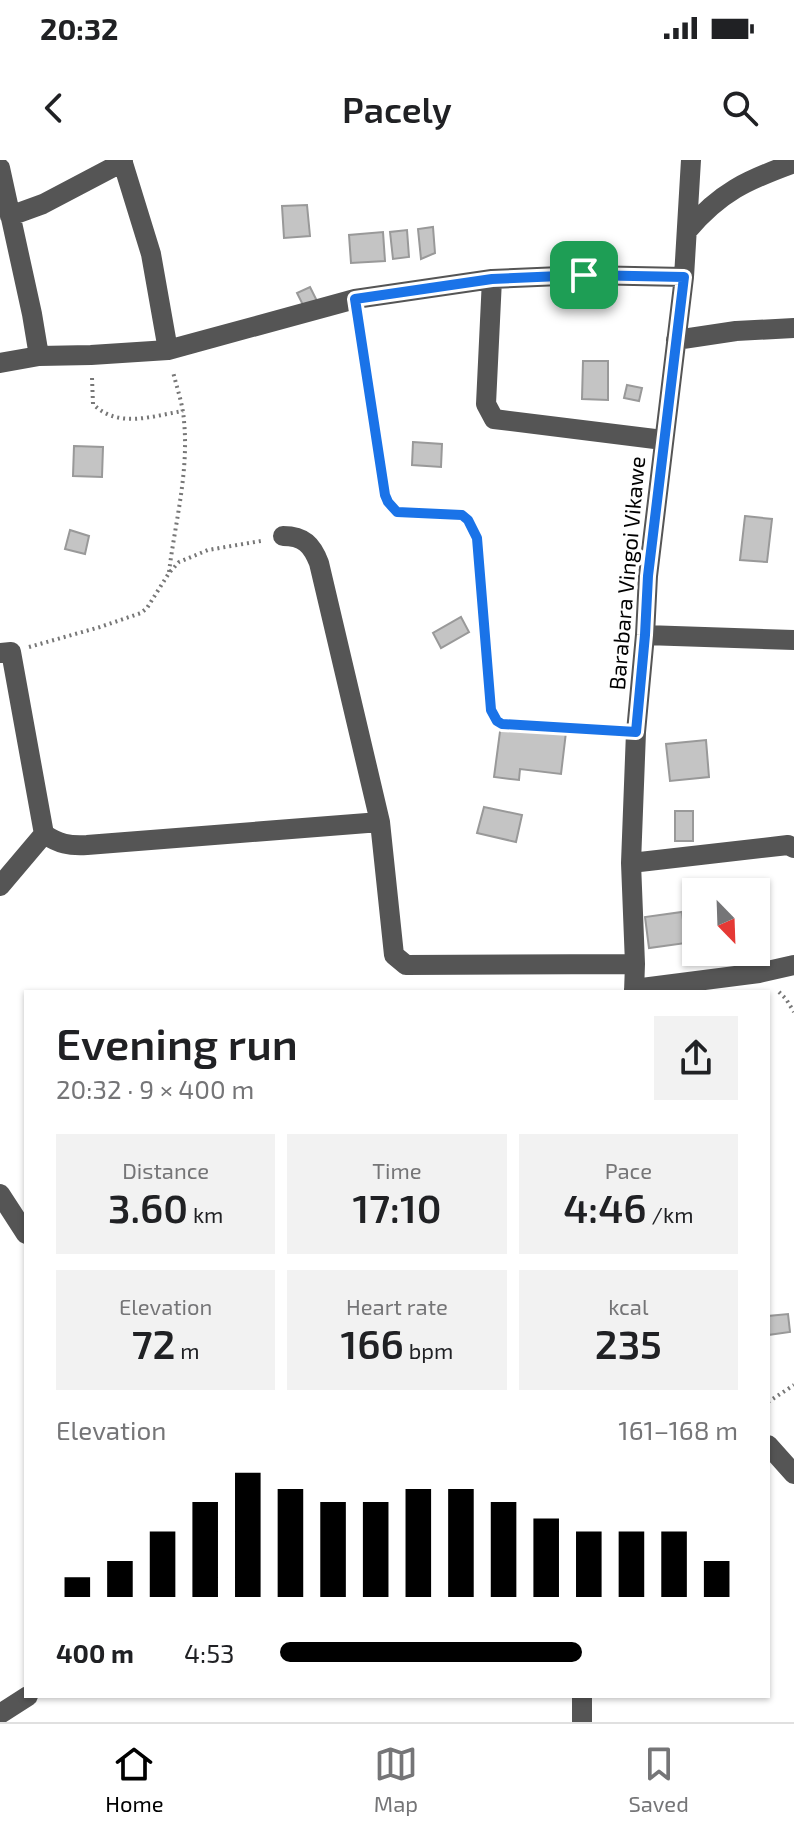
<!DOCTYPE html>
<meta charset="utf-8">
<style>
:root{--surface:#fff;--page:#f2f2f2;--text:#202124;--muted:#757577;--line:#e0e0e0;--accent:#000}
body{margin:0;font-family:"Exo 2",sans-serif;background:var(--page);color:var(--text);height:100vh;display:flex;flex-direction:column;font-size:30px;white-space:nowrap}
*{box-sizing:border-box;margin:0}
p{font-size:26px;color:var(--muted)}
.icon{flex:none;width:44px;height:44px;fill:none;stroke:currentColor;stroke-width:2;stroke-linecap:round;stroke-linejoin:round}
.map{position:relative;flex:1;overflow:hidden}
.drawer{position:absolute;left:24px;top:830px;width:746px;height:708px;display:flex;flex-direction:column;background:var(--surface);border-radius:0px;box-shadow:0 2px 6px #0004}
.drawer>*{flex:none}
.needle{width:52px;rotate:157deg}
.fabs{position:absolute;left:682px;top:718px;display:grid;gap:16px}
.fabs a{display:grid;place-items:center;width:88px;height:88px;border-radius:0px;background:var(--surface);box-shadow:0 2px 6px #0004;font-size:40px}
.pin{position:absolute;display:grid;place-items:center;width:68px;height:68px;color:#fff;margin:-34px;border-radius:16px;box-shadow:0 4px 12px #0006}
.round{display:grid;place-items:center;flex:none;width:84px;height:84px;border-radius:0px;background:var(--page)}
.head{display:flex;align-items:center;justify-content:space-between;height:136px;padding:0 32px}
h1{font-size:44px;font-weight:600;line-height:60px}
.figures{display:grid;grid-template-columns:repeat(3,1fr);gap:12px;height:136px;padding:8px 32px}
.figures div{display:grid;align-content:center;border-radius:0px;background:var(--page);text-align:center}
.figures b{font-size:40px;font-weight:600}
.figures small{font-size:22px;font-weight:400}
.figures p{font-size:22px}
.chart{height:224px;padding:16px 32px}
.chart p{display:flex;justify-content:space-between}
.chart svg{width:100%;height:144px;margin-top:8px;stroke:var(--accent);stroke-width:6}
ul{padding:0 32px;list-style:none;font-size:26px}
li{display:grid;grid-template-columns:128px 96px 1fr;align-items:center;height:60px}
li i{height:20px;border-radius:10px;background:var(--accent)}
.status{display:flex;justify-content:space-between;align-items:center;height:56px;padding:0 40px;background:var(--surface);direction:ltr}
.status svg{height:22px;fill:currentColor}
header{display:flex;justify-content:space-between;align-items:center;height:104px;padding:0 32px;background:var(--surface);font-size:36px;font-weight:600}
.tabs{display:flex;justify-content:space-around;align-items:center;height:112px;border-top:2px solid var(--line);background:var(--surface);font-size:22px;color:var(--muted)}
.tabs a{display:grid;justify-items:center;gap:4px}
.tabs .active{color:var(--accent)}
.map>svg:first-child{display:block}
</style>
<div class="status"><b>20:32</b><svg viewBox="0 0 49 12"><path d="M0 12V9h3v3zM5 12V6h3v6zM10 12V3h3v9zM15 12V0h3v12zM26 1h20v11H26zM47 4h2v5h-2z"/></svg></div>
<header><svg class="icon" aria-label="back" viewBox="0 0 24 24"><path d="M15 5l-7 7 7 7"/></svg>Pacely<svg class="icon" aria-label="search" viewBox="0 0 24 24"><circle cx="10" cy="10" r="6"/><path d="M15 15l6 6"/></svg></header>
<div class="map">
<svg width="794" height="1562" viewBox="0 0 794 1562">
<rect width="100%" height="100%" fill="#fff"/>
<path fill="#c4c4c4" stroke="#999" stroke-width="2" d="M307,45L310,76L284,78L282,46Z
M433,67L435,93L421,99L418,69Z
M407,70L409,97L393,99L390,72Z
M383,72L385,101L351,103L349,75Z
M310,127L317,141L304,147L297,133Z
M583,201H608V240L582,239Z
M627,225L642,228L639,241L624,238Z
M413,282L442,284L441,307L412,305Z
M74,286L103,287L102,317L73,316Z
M745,356L772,359L767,402L740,400Z
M70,370L89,376L85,394L65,389Z
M461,457L469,472L441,488L433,473Z
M501,564L566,572L561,614L520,609L519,620L494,617Z
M706,580L709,617L670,621L666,584Z
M484,647L522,655L516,682L477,673Z
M675,651H693V681H675Z
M682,752L686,783L649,788L645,757Z
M788,1154L790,1172L768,1175V1156Z"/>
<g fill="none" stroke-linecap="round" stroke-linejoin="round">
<path stroke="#777" stroke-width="4" stroke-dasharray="2 4" stroke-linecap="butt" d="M358,159L385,335L388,342L397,352L462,355L473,367L477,378L491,550L497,561L502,564L613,571
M92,218L93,244C118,269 152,256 183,251
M169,412C175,363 189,312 184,261C183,245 177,228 173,212
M29,487L100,467L141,453L147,448L169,413L179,402L208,390L261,381
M779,832L786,839L794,852
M768,1242L794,1225"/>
<path stroke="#555" stroke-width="20" d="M122,0L151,94L168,190
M0,8L32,154L39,196
M10,56L43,44L123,2
M687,71C720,32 747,20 794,3
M492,119L486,244L494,259L663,280
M676,180L736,171L794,168
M0,203L39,196L91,195L168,190L355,139L492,119L584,115L684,117
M283,376C304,376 312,385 319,403L380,662L394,795L406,805L635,804
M645,475L794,480
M0,493L11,492L44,674C59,684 69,686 87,685L380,662
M631,703L788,685L794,688
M0,726L44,674
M634,829L759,813L794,805
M634,832L635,804L631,703L636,572L645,475L648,416L684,117L691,0
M0,1034L26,1074
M768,1285L794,1314
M0,1554L28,1536
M582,1562V1536"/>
</g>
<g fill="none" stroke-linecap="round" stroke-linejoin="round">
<defs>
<path id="route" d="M584,115L684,117L648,416L645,475L636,572L502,564L497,561L491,550L477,378L468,360L462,355L397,352L388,342L385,335L355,139L492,119Z"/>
</defs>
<use href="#route" stroke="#fff" stroke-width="16"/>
<use href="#route" stroke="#1a73e8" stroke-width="10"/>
</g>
<g text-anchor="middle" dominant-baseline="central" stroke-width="7" stroke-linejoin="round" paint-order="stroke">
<g font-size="22" fill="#000" stroke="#fff">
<text transform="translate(626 413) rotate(-85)">Barabara Vingoi Vikawe</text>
</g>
</g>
</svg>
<div class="fabs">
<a><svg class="needle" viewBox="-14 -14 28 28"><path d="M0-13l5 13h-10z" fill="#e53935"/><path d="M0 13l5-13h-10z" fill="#757577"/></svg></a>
</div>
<div class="pin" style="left:584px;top:115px;background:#1e9e55"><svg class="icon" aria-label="arrive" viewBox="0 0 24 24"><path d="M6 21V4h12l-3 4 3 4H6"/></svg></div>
<section class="drawer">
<div class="head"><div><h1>Evening run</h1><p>20:32 · 9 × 400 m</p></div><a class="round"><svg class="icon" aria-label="share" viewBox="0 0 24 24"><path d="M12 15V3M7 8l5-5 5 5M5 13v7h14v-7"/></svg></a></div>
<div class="figures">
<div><p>Distance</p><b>3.60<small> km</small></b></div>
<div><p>Time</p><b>17:10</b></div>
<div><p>Pace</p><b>4:46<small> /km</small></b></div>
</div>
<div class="figures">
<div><p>Elevation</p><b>72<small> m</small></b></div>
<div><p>Heart rate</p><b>166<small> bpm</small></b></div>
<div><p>kcal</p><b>235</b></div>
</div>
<div class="chart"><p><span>Elevation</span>161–168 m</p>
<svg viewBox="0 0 160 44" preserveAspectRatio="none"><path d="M5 44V38M15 44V33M25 44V24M35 44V15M45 44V6M55 44V11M65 44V15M75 44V15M85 44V11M95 44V11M105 44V15M115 44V20M125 44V24M135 44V24M145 44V24M155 44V33"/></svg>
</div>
<ul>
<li><b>400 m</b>4:53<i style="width:66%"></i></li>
</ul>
</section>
</div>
<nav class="tabs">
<a class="active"><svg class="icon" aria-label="home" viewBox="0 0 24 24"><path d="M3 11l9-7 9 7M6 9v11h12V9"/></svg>Home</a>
<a><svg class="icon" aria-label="map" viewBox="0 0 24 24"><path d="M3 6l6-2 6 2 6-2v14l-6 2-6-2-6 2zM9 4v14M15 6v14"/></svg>Map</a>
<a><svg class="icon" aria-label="saved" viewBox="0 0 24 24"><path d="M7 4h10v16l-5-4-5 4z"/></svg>Saved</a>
</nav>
